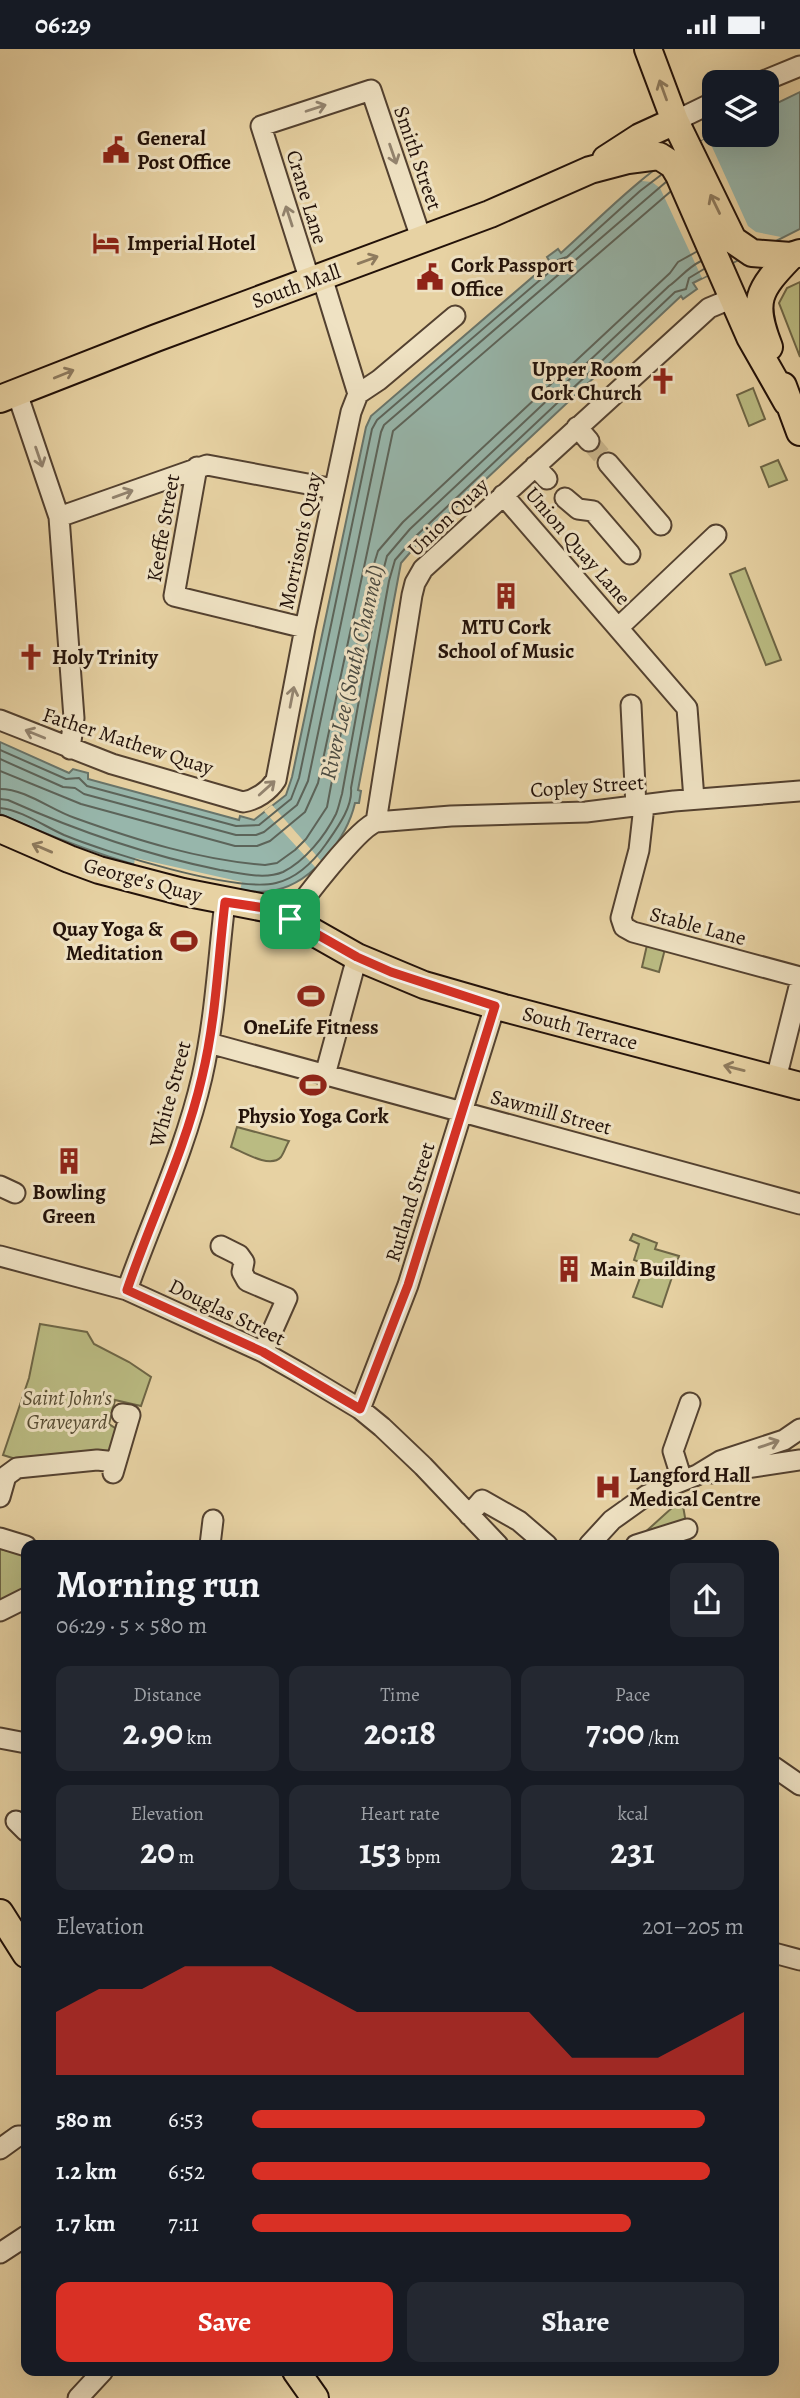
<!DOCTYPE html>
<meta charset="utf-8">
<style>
:root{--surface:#171b24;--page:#242831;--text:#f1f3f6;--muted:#9ea1a6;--accent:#d93025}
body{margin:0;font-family:Alegreya,serif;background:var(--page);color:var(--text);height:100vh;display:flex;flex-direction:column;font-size:26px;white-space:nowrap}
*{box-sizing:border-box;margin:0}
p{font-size:23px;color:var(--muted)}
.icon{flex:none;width:38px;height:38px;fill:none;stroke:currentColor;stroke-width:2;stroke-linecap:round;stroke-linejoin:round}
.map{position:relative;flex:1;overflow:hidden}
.panel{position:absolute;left:21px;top:1491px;width:758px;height:836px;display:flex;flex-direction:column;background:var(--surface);border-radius:14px;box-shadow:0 7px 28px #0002}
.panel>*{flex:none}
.fabs{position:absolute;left:702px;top:21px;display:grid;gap:14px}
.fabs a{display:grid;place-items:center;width:77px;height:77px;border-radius:14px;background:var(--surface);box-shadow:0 7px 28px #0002;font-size:35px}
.pin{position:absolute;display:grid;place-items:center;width:60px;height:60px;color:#fff;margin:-30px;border-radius:14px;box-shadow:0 4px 10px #0006}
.round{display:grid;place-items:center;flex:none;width:74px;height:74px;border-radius:14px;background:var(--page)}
.summary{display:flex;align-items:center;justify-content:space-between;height:119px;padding:0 35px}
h1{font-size:38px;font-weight:600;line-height:52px}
.stats{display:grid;grid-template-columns:repeat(3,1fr);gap:10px;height:119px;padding:7px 35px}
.stats div{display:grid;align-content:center;border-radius:14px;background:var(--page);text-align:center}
.stats b{font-size:35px;font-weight:600}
.stats small{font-size:19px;font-weight:400}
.stats p{font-size:19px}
.chart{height:196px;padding:14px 35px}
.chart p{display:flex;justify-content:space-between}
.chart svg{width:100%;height:126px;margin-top:7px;fill:var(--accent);opacity:.7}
.button{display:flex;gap:14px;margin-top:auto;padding:14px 35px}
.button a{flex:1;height:80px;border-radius:14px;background:var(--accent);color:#fff;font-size:28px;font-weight:600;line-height:80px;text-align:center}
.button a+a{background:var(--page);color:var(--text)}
ul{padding:0 35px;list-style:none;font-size:23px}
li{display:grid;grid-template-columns:112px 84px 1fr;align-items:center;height:52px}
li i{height:18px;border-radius:9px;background:var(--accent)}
.status{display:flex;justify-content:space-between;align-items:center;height:49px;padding:0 35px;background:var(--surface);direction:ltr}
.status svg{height:19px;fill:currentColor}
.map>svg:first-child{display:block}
</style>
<div class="status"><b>06:29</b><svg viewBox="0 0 49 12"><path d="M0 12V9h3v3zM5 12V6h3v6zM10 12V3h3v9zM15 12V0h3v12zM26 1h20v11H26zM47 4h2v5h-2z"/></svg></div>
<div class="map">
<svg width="800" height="2349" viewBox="0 0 800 2349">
<rect width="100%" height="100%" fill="#e7d2a3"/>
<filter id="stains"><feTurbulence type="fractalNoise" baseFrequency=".00286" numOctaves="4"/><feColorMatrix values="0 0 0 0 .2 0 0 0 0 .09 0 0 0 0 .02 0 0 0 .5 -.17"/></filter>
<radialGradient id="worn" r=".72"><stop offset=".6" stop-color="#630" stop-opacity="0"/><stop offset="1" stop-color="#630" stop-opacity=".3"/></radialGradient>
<path fill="#babb82" stroke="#6e6646" stroke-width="2" d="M800,233V308L779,254L787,239Z
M753,339L765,370L749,377L737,346Z
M778,411L787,431L769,438L761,418Z
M745,519L781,611L766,616L730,525Z
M647,896L665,900L659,923L642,918Z
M237,1078L289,1092C286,1097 284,1104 281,1108C270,1120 243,1103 231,1098Z
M633,1185L657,1194L655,1200L679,1207L662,1258L633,1248L645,1215L634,1211L639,1195L630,1191Z
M40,1275L87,1283L94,1295L129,1313L151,1328L141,1357L115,1351L109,1375L118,1381L110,1402L22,1412L3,1406L29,1329Z
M682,1451L687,1480L631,1496L674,1457Z
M0,1500L26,1506V1540L0,1555Z"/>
<path fill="#97b6ab" stroke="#68746a" stroke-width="2" d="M800,43V180L693,234L697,240L683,250L681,247L420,492L401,514L358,741L361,742L359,754H355C347,789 313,833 276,841C256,846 233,839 213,835C138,821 69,796 0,765V693L69,724L73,720L88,724V730L239,771L240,767L254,771L286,746L292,728L366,378L371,367L550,213L547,208L558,200L561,204C607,163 651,114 708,89L707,85L709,84L711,87L766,86L767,59Z"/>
<path fill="#e7d2a3" d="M708,89L748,177L756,183L781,188L702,229L660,139L652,133L642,132L668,111L688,98Z
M272,756L322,813L316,819L264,762Z
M135,809L242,833L240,841L183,830L134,816Z"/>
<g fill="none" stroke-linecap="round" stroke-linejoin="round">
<path stroke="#5c645a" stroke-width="2" d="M0,701L66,730L79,729L87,737L236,777L259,776L291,750L299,729L372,380L377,371L554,219L558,211L567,208L640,142L661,126
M0,710L63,738L75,739L84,745L236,786H256L264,783L297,756L308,732L381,383L384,376L666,133
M0,722L81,755L235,797H257L270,792L305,763L318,734L393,382L670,143
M0,740C26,740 51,761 75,769C136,791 200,811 265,816L277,814L295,801L306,790L327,758L370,528L378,502L403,473L670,224L678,213L696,203
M0,750L8,751C77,782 146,806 220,821C240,824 264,831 283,823C305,812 325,787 336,765C339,758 340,751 342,745L381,530L387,507L410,480L669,237C680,229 687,219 701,212
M0,759C21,761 44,777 64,786C105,803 236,844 276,834C297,829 314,812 326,795C337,779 353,758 351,739L389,532L395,511L416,487L675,243L686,240L689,229L704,220"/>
<path stroke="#c9b58c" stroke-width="19" stroke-dasharray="19 10" stroke-linecap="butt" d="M589,392L608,414"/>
<defs>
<path id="minor" d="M761,33L800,17
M675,72L714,53
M322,228L358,345
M310,232L261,77L371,41L422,192
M17,344L59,468L74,669L70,700
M577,378L589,392
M608,414L661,476
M535,417L547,430
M197,418L174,547L305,579
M503,446L618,579L716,486
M565,449L578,460L593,462L630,505
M59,468L207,416L334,440
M618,579L687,659L694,750
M631,656L636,758
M0,671L112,715L243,753C256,751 269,742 276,731L305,579L351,363L358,345L379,331L455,267
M644,757L639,801L621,869L624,878L633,883L800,928
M376,773L412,546L415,534L423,520L709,259L733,249
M290,870C303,851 357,780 376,773L451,767L586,763L674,752L800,742
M209,994L800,1155
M325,1026L357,908
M776,1030L800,934
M0,1137L15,1144
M221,1197L239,1206L244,1213L242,1223L247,1232L287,1249L263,1303
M0,1207L127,1241L263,1303L300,1324L360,1360L382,1378L423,1417L498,1496
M127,1241C152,1170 185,1102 202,1028C215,971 218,911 225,853
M360,1360L408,1236L495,957
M113,1424L130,1366L122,1365
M712,1424L800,1411
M682,1431L673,1402L690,1354
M0,1448L6,1427L17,1419L97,1411L116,1413
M469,1466L482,1451L519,1472L547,1496
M0,1489L26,1497
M210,1496L213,1471
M589,1496L612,1471L647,1446L697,1426L720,1412L784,1391L800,1380
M636,1496L687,1480
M0,1562L26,1549
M0,1689L26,1694
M774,1718L800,1736
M16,1772L26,1782
M774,1904L800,1911
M0,2100L18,2087H26
M0,2204L26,2187
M78,2349L103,2322"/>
<path id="major" d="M648,0L675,72L733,191L752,204L791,207L800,204
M606,110L640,88L675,72
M769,298C751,252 758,241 791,207
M783,337L800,383
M0,350L156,289L490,165L590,121L628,111L659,107L673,116L679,126L750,288L787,353
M0,780L69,810L99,821L183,843L265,859L290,870L357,908L424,936L504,959L800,1037
M0,1864L26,1905
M296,2322L315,2349"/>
</defs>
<use href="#minor" stroke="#534130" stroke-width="23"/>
<use href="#major" stroke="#221109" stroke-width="30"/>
<use href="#minor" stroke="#efe2c3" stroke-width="19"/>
<use href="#major" stroke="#e7d2a3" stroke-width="26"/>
</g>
<defs><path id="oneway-shaft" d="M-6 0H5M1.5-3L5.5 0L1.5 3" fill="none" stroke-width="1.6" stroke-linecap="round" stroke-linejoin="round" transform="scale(1.75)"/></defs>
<g stroke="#8e7b5e">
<use href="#oneway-shaft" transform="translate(663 41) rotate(-110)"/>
<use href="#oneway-shaft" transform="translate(715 155) rotate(-116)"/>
<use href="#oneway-shaft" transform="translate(368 211) rotate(-20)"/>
<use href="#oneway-shaft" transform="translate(64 325) rotate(-22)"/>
<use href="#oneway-shaft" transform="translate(42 799) rotate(-157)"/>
<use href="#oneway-shaft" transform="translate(734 1019) rotate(-166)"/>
</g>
<g stroke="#93846f">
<use href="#oneway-shaft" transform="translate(316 59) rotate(-18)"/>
<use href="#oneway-shaft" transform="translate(393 105) rotate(71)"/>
<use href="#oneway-shaft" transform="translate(289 167) rotate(-108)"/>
<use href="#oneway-shaft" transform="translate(39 408) rotate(71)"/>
<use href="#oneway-shaft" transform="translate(123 445) rotate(-20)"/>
<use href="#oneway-shaft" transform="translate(292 648) rotate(-79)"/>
<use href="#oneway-shaft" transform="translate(35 685) rotate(-158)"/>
<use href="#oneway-shaft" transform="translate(267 739) rotate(-42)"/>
<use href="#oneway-shaft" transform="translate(769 1395) rotate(-19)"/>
</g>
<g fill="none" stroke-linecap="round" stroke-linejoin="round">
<defs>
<path id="route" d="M225,853L265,859L290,870L357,908L391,923L495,957L408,1236L360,1360L263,1303L127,1241C151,1170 185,1102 202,1028C216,971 218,911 225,853Z"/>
</defs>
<use href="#route" stroke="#fff" stroke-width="14"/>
<use href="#route" stroke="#d93025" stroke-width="9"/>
</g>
<defs>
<symbol id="civic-bare" viewBox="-9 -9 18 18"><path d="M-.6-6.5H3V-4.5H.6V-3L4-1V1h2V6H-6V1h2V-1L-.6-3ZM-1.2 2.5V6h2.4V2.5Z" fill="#8f2418" stroke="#efe2c3" stroke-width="2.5" paint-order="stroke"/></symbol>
<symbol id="hotel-bare" viewBox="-9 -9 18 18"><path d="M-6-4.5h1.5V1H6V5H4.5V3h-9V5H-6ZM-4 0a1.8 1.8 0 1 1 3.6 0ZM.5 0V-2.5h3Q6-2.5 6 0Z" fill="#8f2418" stroke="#efe2c3" stroke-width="2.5" paint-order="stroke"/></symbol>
<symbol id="church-bare" viewBox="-9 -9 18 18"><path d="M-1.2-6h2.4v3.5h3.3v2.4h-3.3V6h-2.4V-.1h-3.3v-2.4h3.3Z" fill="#8f2418" stroke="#efe2c3" stroke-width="2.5" paint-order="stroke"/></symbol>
<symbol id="building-bare" viewBox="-9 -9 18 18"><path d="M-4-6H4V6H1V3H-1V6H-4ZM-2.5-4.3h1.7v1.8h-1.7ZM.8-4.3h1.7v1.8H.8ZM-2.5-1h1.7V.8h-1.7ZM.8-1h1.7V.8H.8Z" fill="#8f2418" stroke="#efe2c3" stroke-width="2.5" paint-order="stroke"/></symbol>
<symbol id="stadium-bare" viewBox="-9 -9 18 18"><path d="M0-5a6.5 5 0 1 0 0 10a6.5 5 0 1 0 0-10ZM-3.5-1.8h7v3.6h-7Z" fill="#8f2418" stroke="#efe2c3" stroke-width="2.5" paint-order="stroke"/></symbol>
<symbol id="hospital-bare" viewBox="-9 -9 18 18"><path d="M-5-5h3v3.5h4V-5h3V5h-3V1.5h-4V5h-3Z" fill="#8f2418" stroke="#efe2c3" stroke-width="2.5" paint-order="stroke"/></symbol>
</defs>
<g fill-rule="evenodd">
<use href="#civic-bare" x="97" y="82" width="38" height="38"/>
<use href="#hotel-bare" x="87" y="175" width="38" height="38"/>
<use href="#civic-bare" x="411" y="209" width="38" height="38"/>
<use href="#church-bare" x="644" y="313" width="38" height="38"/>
<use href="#building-bare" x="487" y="528" width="38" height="38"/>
<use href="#church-bare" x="12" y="589" width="38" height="38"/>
<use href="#stadium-bare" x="165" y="873" width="38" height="38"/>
<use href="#stadium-bare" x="292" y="928" width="38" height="38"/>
<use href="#stadium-bare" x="294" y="1017" width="38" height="38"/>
<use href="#building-bare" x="50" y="1093" width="38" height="38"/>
<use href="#building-bare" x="550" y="1201" width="38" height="38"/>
<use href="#hospital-bare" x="589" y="1419" width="38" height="38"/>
</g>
<g text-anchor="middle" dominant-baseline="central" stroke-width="6" stroke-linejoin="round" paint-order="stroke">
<g font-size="21" font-weight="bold" fill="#221109" stroke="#efe2c3" text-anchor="start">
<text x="137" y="89">General<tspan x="137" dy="24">Post Office</tspan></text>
<text x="127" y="194">Imperial Hotel</text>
<text x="451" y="216">Cork Passport<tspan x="451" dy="24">Office</tspan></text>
<text x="642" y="320" text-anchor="end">Upper Room<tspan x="642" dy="24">Cork Church</tspan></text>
<text x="506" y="578" text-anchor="middle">MTU Cork<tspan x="506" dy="24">School of Music</tspan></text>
<text x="52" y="608">Holy Trinity</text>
<text x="163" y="880" text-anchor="end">Quay Yoga &amp;<tspan x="163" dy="24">Meditation</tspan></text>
<text x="311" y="978" text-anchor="middle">OneLife Fitness</text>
<text x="313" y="1067" text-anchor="middle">Physio Yoga Cork</text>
<text x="69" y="1143" text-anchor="middle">Bowling<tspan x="69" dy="24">Green</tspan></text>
<text x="590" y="1220">Main Building</text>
<text x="629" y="1426">Langford Hall<tspan x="629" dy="24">Medical Centre</tspan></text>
</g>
<g font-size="21" fill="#221109" stroke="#efe2c3">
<text transform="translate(418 109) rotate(71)">Smith Street</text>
<text transform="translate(307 148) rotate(73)">Crane Lane</text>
<text transform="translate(296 237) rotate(-20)">South Mall</text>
<text transform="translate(448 468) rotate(-44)">Union Quay</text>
<text transform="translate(163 479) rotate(-80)">Keeffe Street</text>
<text transform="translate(300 492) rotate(-78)">Morrison's Quay</text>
<text transform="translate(578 497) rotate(49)">Union Quay Lane</text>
<text transform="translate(128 692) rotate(18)">Father Mathew Quay</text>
<text transform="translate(587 737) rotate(-4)">Copley Street</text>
<text transform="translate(143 831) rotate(15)">George's Quay</text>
<text transform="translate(698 877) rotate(15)">Stable Lane</text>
<text transform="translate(580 979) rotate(15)">South Terrace</text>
<text transform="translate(170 1045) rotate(-75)">White Street</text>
<text transform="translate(551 1063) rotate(15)">Sawmill Street</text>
<text transform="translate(410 1153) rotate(-73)">Rutland Street</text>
<text transform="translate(227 1263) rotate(26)">Douglas Street</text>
</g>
<g font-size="21" font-style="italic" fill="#574c33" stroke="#efe2c3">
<text x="67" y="1349">Saint John's<tspan x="67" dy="24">Graveyard</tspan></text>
</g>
<g font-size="23" font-style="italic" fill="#4b4b42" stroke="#efe2c3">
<text transform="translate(352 623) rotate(-77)">River Lee (South Channel)</text>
</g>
</g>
<rect width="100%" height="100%" filter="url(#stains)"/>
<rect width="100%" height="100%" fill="url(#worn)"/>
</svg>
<div class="fabs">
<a><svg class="icon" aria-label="layers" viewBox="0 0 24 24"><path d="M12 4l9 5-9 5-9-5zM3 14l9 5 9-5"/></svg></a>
</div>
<div class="pin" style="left:290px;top:870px;background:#1e9e55"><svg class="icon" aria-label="arrive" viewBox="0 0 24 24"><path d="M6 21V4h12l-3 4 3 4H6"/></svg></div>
<section class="panel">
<div class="summary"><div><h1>Morning run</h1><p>06:29 · 5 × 580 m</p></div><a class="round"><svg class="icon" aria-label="share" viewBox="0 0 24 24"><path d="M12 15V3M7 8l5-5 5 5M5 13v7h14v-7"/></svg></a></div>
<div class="stats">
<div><p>Distance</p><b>2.90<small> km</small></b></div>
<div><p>Time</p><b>20:18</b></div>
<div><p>Pace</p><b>7:00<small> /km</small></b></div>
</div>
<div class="stats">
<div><p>Elevation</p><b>20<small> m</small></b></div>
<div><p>Heart rate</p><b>153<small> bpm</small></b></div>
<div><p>kcal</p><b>231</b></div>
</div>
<div class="chart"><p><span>Elevation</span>201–205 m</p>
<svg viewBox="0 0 160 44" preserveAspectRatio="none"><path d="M0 44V22L10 14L20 14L30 6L40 6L50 6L60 14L70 22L80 22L90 22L100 22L110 22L120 38L130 38L140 38L150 30L160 22V44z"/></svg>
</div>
<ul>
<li><b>580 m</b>6:53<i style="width:92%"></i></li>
<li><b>1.2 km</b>6:52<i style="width:93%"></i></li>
<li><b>1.7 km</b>7:11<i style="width:77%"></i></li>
</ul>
<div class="button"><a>Save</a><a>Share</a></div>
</section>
</div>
